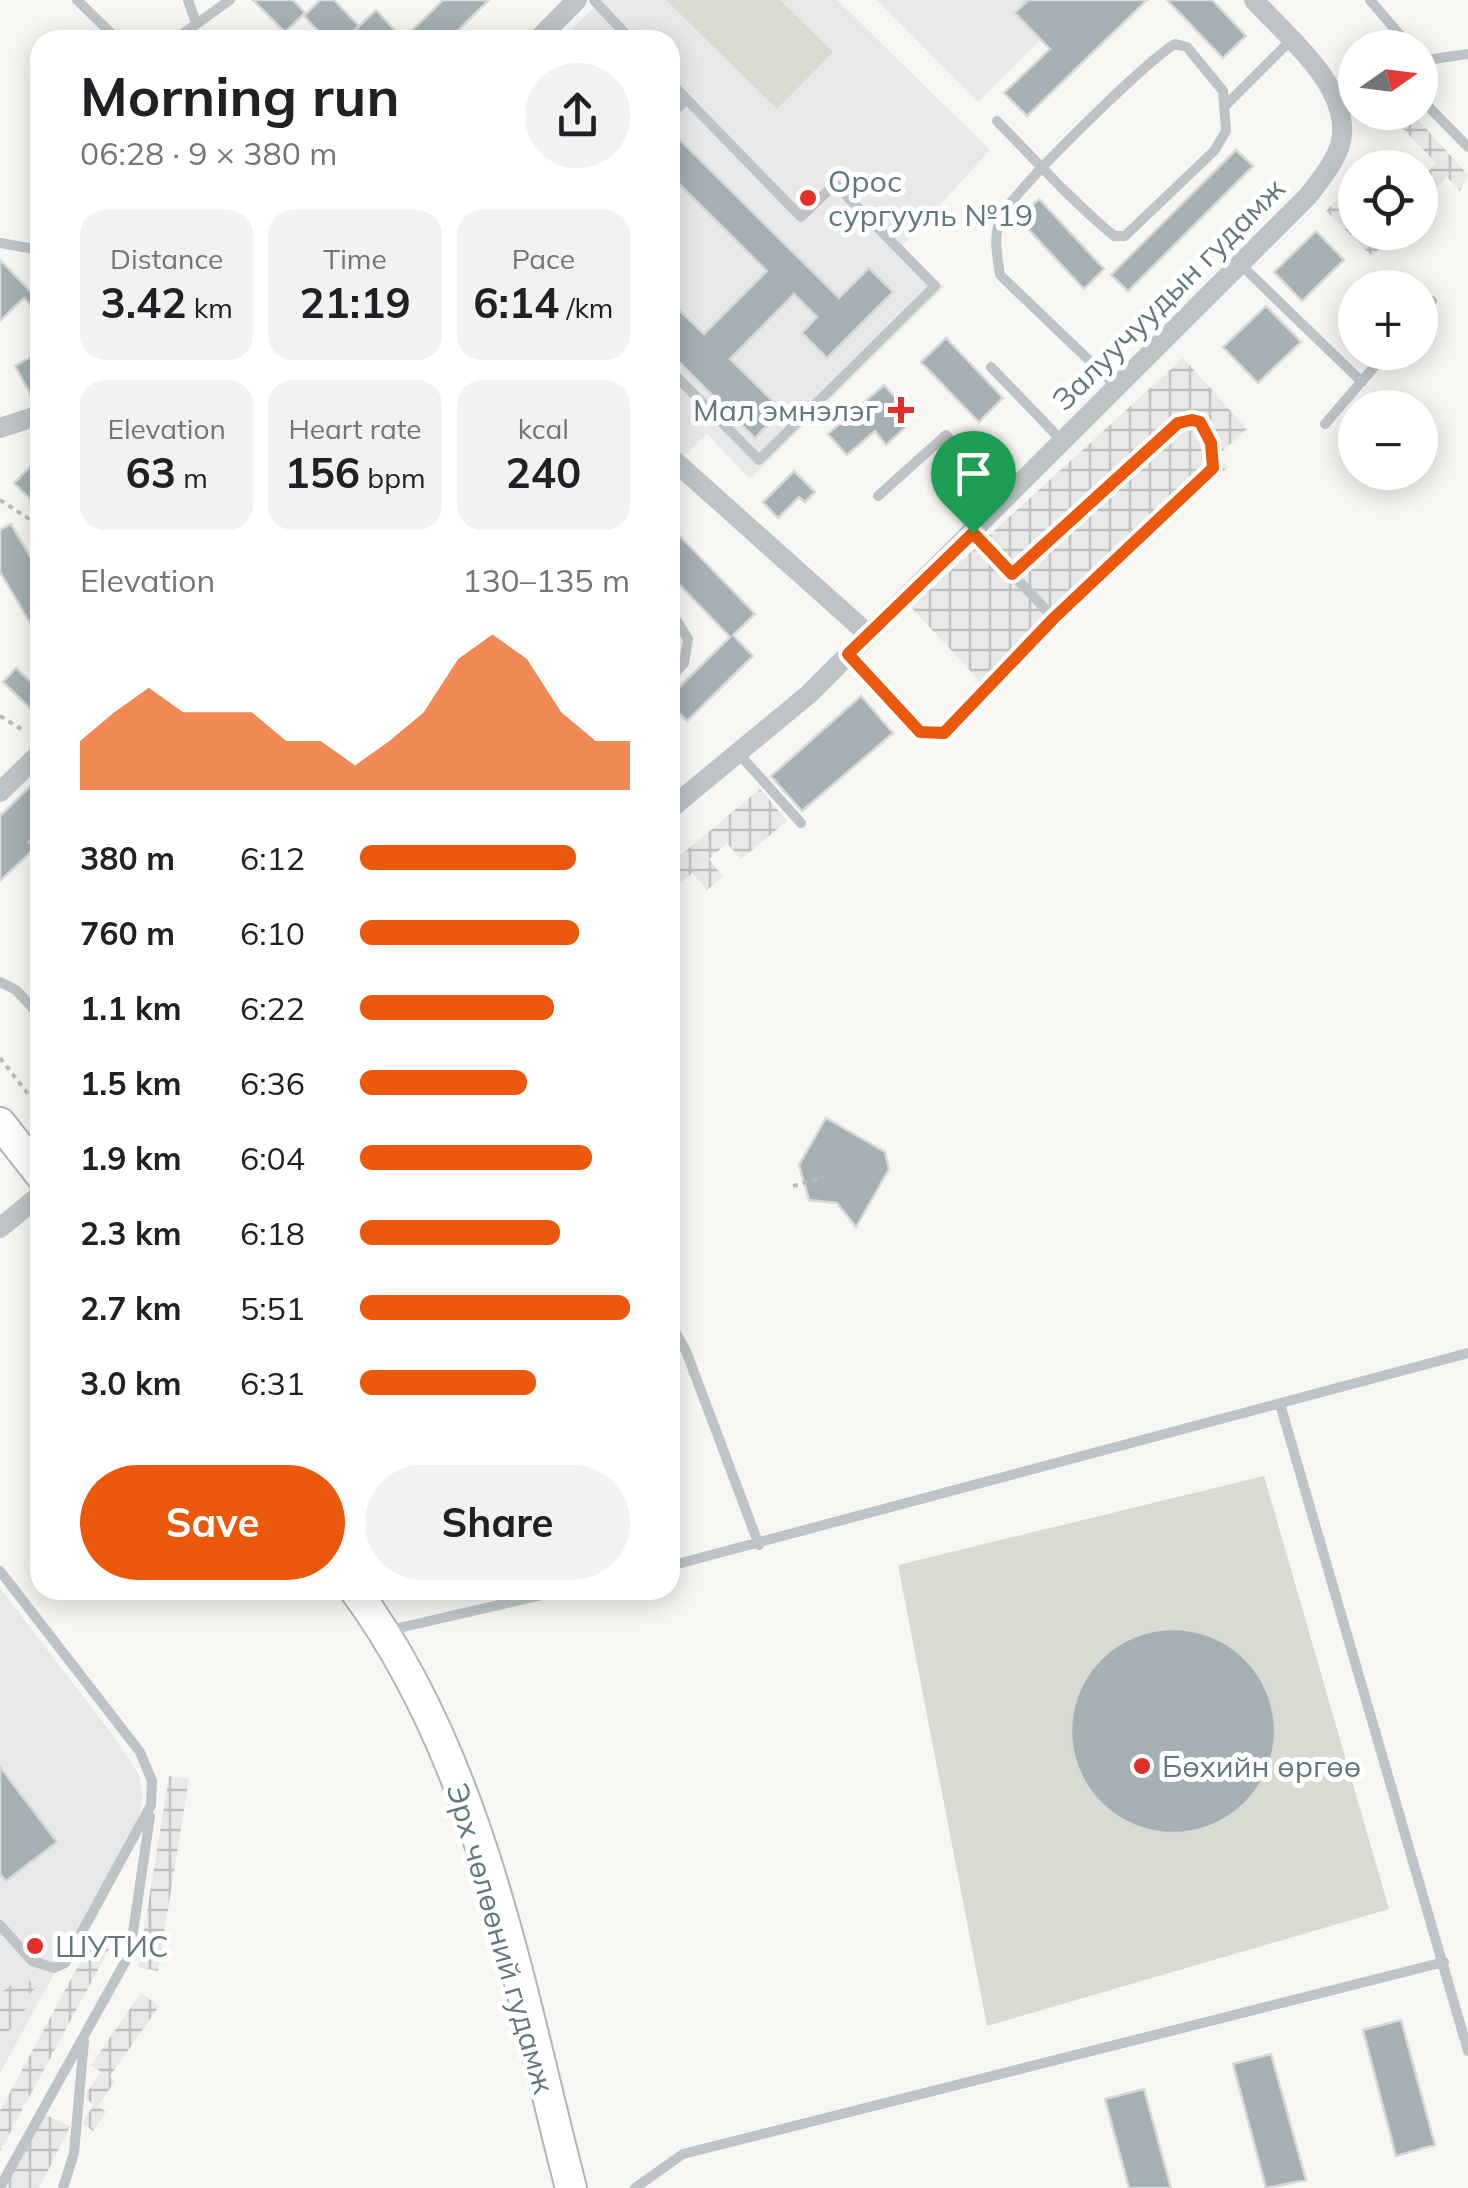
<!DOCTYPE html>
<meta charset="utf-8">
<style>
:root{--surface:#fff;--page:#f2f2f2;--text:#202124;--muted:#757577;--accent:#ea580c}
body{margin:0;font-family:Mulish,sans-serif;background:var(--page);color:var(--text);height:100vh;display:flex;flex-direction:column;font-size:38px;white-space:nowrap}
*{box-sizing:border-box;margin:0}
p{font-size:32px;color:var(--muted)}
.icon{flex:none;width:55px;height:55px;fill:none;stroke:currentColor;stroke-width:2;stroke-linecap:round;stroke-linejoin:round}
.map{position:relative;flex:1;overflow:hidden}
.drawer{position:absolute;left:30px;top:30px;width:650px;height:1570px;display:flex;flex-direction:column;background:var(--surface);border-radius:30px;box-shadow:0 5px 25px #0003}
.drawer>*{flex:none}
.needle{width:65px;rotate:76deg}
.controls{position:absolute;left:1338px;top:30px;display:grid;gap:20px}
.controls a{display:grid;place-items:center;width:100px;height:100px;border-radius:50%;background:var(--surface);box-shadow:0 5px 25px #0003;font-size:50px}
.pin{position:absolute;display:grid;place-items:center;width:85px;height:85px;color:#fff;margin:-102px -42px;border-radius:50% 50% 50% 0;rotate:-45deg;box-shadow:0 0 10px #0007}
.pin .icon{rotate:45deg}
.round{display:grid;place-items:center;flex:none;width:105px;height:105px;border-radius:52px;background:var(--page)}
.overview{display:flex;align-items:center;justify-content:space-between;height:170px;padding:0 50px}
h1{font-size:55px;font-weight:700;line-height:75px}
.metrics{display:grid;grid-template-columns:repeat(3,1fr);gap:15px;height:170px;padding:10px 50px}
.metrics div{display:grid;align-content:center;border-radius:25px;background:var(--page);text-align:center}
.metrics b{font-size:42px;font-weight:700}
.metrics small{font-size:28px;font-weight:400}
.metrics p{font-size:28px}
.chart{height:280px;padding:20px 50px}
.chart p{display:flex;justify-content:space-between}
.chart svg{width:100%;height:180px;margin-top:10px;fill:var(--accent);opacity:.7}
.button{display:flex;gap:20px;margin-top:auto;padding:20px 50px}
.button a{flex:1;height:115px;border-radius:60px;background:var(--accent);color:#fff;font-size:40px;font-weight:700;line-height:115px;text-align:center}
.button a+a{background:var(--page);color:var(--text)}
ul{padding:0 50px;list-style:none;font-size:32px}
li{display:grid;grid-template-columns:160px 120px 1fr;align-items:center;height:75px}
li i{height:25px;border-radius:12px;background:var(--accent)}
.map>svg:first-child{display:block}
</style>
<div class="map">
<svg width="1468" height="2188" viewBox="0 0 1468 2188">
<defs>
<pattern id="industrial-grid" width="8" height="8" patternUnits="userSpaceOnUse" patternTransform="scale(2.5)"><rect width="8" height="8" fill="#e7e8e7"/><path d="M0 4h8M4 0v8" fill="none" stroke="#bfc1c0"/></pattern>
</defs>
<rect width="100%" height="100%" fill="#f7f6f3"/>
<path fill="#e7e8e7" d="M601,0H837L990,150L902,246L944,287L750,479L707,434L677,463L670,456V40H561Z
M877,0H1081L978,102Z
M0,1588L117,1741L139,1775L143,1796L138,1820L0,2073Z"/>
<path fill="url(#industrial-grid)" d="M1388,113H1412L1468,175L1460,191L1447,177L1420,206V180L1436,163Z
M1355,180V204L1348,212L1355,219V232L1395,233L1372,256L1326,211Z
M1183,358L1247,429L1218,455L1228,467L986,688L911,607Z
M760,789L787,821L741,859L727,843L709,859L723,877L707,890L692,873L670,891V864Z
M169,1776L189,1779L158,1971L138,1967Z
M92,1940L109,1949L0,2151V2111Z
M24,1974L36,1988L22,1999L28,2007L14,2019L17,2024L0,2038V1994Z
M141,1993L159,2006L110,2076L115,2081L98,2106L106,2112L93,2131L82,2123L94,2105L84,2097L101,2072L91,2065Z
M42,2113L70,2127L39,2188H4Z"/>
<path fill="#d7dbd2" d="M666,0H780L833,52L777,109Z
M1264,1476L1389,1909L987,2026L898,1565Z"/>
<path fill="#a4b0b3" stroke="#d8d8d6" stroke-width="2.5" d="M253,0H293L305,13L285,32Z
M320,0H334L359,26L344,40H327L304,16Z
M443,0H489L448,40H362L354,31L376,10L403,39Z
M1028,0H1147L1027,116L1004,93L1050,49L1015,13Z
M1167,0H1212L1246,36L1223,58Z
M670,130L839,298L869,268L893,292L827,358L802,333L817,317L794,294L730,359L782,410L755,438L670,353V301L704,334L767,271L670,175Z
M1236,150L1253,166L1128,291L1111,275Z
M1039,199L1104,269L1084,289L1018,218Z
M1316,231L1344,260L1302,301L1274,272Z
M0,260L30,291L40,282V315L24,298L0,321Z
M1266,306L1301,342L1258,383L1223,347Z
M946,338L1003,398L979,422L921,362Z
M40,352V402H35L15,366Z
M884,385L905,408L897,415L907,426L886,445L875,431L847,455L828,434Z
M40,457V509L14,483Z
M794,471L815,492L805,502L799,497L778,518L763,502Z
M11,524L40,573V640L0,572V530Z
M670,526L755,614L733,635L753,656L687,721L670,704V696L730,637L670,575Z
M16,668L40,691V718L3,682Z
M861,696L893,733L802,811L771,776Z
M40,777V830L29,842L35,848L0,881V816Z
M826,1118L885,1152L889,1169L856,1227L837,1203L809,1200L799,1165Z
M1071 1731a102 102 0 1 1 204 0a102 102 0 1 1-204 0Z
M0,1767L57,1842L6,1881L0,1874Z
M1401,2020L1435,2145L1396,2156L1363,2030Z
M1271,2054L1306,2180L1266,2188L1233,2064Z
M1144,2089L1171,2188H1129L1105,2099Z"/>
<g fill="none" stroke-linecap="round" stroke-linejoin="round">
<defs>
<path id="secondary" d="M0,1123L40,1174
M355,1590C482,1763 518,1985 571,2188"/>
</defs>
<use href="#secondary" stroke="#adb6b9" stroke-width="34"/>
<path stroke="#b8bcbe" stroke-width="4" stroke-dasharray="5 5" stroke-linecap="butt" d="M0,500L40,526
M0,716L21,729
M0,1058L40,1109
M793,1186L823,1177"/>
<path stroke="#bdc3c6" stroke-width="10" d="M77,0L118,40
M188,0L196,23
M594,0L631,40
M1370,0L1411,48
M174,40L230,0
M1420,61L1468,54
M670,82L801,217L835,184L935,286L759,460L670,370
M1420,98L1468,147
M1227,104L1290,41
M670,116L686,100
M997,121C1035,160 1072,201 1114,236H1125L1214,151L1226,131L1223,91L1187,47L1175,44C1146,61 1020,185 1003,214C992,232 997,256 1000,275L1116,386
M0,243L40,250
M1239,263L1362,382
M1420,314L1432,301
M991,367L1063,442
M1325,424L1387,352
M878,496L946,435L1006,498
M1012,574L1179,423L1201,422L1211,443L1213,468L1054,618
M670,610L688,639L684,663L670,678
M848,654L920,732L944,733L1054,618L973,533
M740,755L801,823
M0,982L16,990L40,1016
M670,1323L686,1351L759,1545
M1280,1404L1468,2051
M670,1566L1468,1353
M0,1571L140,1752L152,1781L151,1805L65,1963L54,1968L32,1961L0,1925
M386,1631L564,1590
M0,2187L130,1953L150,1816
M63,2188L74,2153L84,2041
M635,2188L683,2154L1444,1962"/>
<path stroke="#bdc3c6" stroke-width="20" d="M537,40L577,0
M0,428L40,415
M670,457L868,634
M0,792L40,753
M670,809L809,694L1308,196C1321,179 1340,157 1342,135C1346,82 1285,35 1254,0
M0,1228L40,1195"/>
<use href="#secondary" stroke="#fff" stroke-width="30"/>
</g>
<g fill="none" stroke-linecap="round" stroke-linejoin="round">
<defs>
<path id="route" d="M1192,420L1200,422L1211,443L1213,468L1054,618L944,733L920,732L848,654L973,533L1012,574L1178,423Z"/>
</defs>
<use href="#route" stroke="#fff" stroke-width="20"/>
<use href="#route" stroke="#ea580c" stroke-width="12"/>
</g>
<g fill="#e22f27" stroke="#fff" stroke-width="4">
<circle cx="808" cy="198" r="10"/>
<path d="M896 395h10v10h10v10h-10v10h-10v-10h-10v-10h10z"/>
<circle cx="1142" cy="1766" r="10"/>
<circle cx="35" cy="1946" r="10"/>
</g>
<g text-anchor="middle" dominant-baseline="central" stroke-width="10" stroke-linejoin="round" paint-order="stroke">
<g font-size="30" fill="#62777e" stroke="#fff" text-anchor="start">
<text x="828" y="181">Орос<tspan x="828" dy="34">сургууль №19</tspan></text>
<text x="878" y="410" text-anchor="end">Мал эмнэлэг</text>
<text x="1162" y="1766">Бөхийн өргөө</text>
<text x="55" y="1946">ШУТИС</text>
</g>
<g font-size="30" fill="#62777e" stroke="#fff">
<text transform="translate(1168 294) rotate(-45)">Залуучуудын гудамж</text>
<text transform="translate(501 1938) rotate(74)">Эрх чөлөөний гудамж</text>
</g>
</g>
</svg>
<div class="controls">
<a><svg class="needle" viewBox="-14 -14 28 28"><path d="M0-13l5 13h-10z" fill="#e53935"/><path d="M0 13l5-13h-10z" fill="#757577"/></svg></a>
<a><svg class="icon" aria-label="locate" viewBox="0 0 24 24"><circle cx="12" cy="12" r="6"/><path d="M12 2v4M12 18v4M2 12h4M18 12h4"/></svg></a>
<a>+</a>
<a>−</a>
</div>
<div class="pin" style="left:973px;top:533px;background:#1e9e55"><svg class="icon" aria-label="arrive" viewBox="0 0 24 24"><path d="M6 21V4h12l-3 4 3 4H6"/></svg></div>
<section class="drawer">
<div class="overview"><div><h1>Morning run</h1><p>06:28 · 9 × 380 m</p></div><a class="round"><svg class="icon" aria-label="share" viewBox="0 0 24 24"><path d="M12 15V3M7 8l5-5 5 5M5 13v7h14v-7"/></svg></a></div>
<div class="metrics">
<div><p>Distance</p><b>3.42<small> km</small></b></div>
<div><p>Time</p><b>21:19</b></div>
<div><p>Pace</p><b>6:14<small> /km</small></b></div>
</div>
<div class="metrics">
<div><p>Elevation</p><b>63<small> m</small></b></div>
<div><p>Heart rate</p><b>156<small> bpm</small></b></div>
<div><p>kcal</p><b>240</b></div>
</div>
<div class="chart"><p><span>Elevation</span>130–135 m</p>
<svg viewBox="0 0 160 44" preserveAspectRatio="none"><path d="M0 44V32L10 25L20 19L30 25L40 25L50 25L60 32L70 32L80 38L90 32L100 25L110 12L120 6L130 12L140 25L150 32L160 32V44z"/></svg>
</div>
<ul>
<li><b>380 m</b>6:12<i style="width:80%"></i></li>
<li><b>760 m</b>6:10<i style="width:81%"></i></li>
<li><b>1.1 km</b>6:22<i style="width:72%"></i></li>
<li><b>1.5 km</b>6:36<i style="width:62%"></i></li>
<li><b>1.9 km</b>6:04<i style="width:86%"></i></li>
<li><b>2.3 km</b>6:18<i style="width:74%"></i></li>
<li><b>2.7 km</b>5:51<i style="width:100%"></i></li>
<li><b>3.0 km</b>6:31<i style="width:65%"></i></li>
</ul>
<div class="button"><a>Save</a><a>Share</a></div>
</section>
</div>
